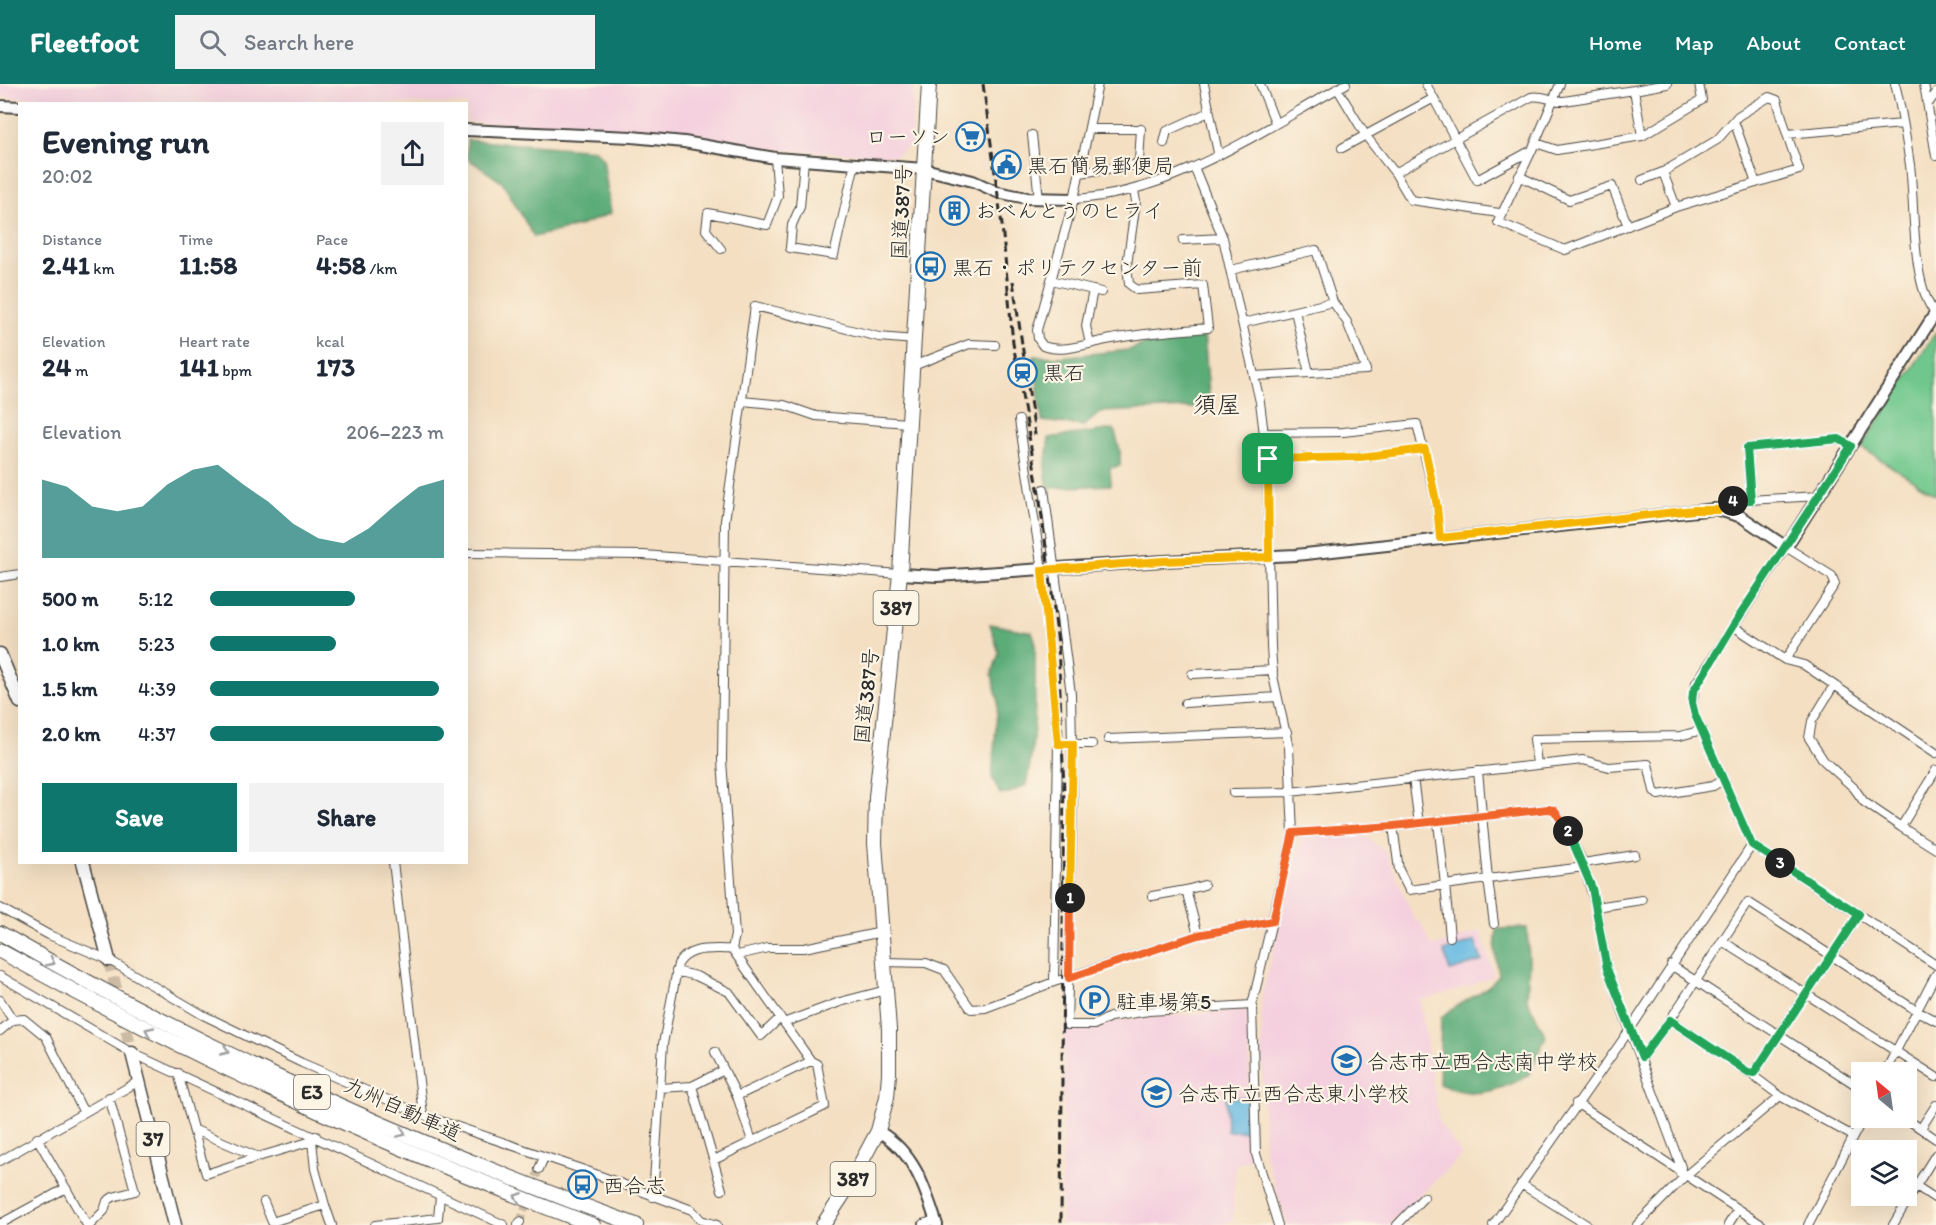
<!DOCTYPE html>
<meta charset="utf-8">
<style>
:root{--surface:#fff;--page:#f2f2f3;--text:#1f2937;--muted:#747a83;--accent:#0f766e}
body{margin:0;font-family:Itim,"Klee One",sans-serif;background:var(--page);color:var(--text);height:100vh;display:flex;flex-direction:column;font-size:22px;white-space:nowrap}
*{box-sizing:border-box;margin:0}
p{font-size:20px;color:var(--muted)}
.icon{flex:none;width:33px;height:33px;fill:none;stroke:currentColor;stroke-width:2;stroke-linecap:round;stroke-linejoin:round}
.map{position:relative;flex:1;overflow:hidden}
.details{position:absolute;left:18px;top:18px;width:450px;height:762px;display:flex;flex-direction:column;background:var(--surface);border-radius:0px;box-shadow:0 6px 24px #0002}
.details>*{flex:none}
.needle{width:39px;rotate:331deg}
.buttons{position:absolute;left:1851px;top:978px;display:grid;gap:12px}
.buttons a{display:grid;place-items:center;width:66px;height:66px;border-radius:0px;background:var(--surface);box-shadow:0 6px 24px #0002;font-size:30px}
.pin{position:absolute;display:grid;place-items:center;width:51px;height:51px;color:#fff;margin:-26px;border-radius:12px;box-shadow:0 3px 9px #0006}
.km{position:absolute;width:30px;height:30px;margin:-15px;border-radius:50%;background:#222;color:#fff;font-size:16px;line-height:30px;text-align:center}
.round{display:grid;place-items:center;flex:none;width:63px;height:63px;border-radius:0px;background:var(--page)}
.overview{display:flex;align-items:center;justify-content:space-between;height:102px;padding:0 24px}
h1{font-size:33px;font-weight:700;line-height:45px}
.figures{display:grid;grid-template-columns:repeat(3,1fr);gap:9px;height:102px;padding:6px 24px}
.figures div{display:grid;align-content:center}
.figures b{font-size:26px;font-weight:700}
.figures small{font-size:16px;font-weight:400}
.figures p{font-size:16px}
.chart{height:168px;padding:12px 24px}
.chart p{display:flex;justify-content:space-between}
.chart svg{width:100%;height:108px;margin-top:6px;fill:var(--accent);opacity:.7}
.primary-button{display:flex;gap:12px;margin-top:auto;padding:12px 24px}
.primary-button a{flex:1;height:69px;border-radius:0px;background:var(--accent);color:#fff;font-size:24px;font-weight:700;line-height:69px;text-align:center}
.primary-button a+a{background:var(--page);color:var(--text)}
ul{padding:0 24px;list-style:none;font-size:20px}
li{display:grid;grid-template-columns:96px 72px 1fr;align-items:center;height:45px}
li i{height:15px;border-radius:8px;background:var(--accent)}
header{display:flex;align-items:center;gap:36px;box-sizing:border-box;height:84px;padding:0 30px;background:var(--accent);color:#fff}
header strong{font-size:28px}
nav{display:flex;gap:33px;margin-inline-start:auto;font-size:21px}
.search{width:420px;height:54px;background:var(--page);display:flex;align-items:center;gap:15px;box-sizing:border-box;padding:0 21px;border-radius:0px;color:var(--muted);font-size:22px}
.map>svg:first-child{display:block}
</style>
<header>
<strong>Fleetfoot</strong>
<div class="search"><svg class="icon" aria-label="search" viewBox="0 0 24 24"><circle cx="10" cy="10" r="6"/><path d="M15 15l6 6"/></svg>Search here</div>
<nav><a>Home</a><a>Map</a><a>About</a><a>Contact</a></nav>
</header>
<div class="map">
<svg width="1936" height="1141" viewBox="0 0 1936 1141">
<rect width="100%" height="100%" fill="#fcf5e5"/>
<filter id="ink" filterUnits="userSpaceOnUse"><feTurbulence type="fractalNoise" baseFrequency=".0167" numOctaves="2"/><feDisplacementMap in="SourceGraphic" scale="12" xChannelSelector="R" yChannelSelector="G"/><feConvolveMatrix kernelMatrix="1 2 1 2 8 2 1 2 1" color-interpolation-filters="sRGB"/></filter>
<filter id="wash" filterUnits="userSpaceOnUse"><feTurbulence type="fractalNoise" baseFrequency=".008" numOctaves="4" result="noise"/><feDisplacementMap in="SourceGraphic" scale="24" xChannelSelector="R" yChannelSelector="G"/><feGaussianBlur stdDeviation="1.35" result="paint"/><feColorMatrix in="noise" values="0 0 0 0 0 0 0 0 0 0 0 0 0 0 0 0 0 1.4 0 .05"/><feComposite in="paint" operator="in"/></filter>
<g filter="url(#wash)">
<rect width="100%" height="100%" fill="#f4dfc2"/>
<path fill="#f4cfde" d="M0,0H914L911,61L895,72L768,65L687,51L467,38L466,20L123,19L0,13Z
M1359,748L1385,767L1416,838L1420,837L1432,863L1481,847L1494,892L1457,907L1420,916L1439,1038L1462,1071L1389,1141H1287L1264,1068L1261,915L1302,752Z
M1248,925L1253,1073L1235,1081L1233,1136L1225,1141H1061L1064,943L1096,944L1111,937Z"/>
<path fill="#70c78d" stroke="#4e795c" stroke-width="1.5" d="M1936,248V411L1861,363Z"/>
<path fill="#5cac78" stroke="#446c52" stroke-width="1.5" d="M467,56L595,66L603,75L611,129L582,141L534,153L503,99L467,74Z
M1204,249L1210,323L1101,328L1084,342L1042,337L1034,272L1060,273L1129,266L1150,258Z
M1114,345L1120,366V382L1110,384L1111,401L1048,404L1045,384L1049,354Z
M990,540L1032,548L1035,556C1035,605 1037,653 1026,701L1009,709L1000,710L992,693L998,616L992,590L999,569Z
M1527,844L1529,877L1527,916L1546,952L1528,992C1494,1009 1475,1015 1439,1000L1441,934C1461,916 1481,913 1499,892L1495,866L1497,845Z"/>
<path fill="#66b9e2" stroke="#487286" stroke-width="1.5" d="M1475,857L1482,877L1450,887L1444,867Z
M1247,1013L1248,1047H1227L1226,1014Z"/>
</g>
<g filter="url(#ink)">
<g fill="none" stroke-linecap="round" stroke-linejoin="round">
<path stroke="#ccbba4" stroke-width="8" stroke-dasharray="8 4" stroke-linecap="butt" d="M520,1138L539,1085"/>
<path stroke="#ccbba4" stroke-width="12" stroke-dasharray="12 6" stroke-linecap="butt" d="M109,876L132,969"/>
<defs>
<path id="street" d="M1098,0L1074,115L1037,246L1038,255L1043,262C1063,270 1092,258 1112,255C1143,249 1176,247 1208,244L1203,201L1137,206L1129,200L1127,181L1136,117L1134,107
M1204,0L1218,69
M1260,0L1275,38
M1426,0L1477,96L1532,66L1560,0
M1895,0C1902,26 1906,54 1910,81C1915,120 1911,201 1935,229
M1924,0L1936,72
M1337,4L1366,52L1395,89L1411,116L1499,129
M1928,20L1936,9
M1734,37L1756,99
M1032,51L1039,115
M1642,52L1634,6L1667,0
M1164,59L1167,47L1209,28
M1536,59L1557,66L1642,52L1702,16L1699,0
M1342,64L1434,14
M1532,66L1498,138L1565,166L1676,123L1799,86L1787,50
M804,76L800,123L792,141L790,164L834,171L855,79
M1194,83L1223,154L1260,318L1267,375L1271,563L1273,592L1289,664L1293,749L1252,921L1256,1070L1278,1141
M1663,88L1717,56L1738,32L1769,13L1777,16L1787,50L1903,40
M1080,89L1134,81L1139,77L1141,45H1089
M1395,89L1531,13C1541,10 1553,18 1564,17L1634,6
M1519,92L1569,116L1612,102L1628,142
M1642,96L1663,88L1676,123
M1074,115C1173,110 1261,46 1346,0
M1183,156L1223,154
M721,165L706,146L708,129L767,141L778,112L775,74
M1231,186L1316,166L1333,218L1347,238L1366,286L1254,292
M1051,196L1101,208
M1295,227L1309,289
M1243,239L1333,218
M1090,260L1086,242L1093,206
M913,282L969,260L995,261
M742,317L784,321L816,332L908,339
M1019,336L1042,486L1058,660L1054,898
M1265,349L1343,348L1417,340L1437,422L1440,454
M1267,375L1360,373L1425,365
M1044,405L1071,610L1073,713L1067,941H1094L1110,933L1149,927L1252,921
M1751,416L1747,364L1839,355L1851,362
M1718,426L1731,417L1819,412
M466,469L643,471L900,490
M0,493L20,490
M1733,542L1785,576L1804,581L1936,669
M1785,576L1835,500L1832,492L1786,463L1696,599L1692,619L1695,631L1752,761L1936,881
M1192,590L1273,586
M1834,601L1812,637L1809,654L1824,677L1854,704L1864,718L1901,743
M1185,619L1277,613
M1108,655L1287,648
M1058,660H1092
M1537,680L1534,655L1680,652L1702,646
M1936,686L1901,743L1936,765
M1478,687L1488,795L1584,783
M1413,694L1419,740
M1233,709L1290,708L1583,676L1609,683L1648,680L1654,707L1658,711L1713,702L1723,696
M1438,738L1445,801L1488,795L1494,840
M1393,742L1399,786L1409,806L1445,801L1450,853
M1293,749L1393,742L1548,725L1554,726L1564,740L1583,779L1596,823L1607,885L1681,1083L1680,1089
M393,778L423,1031
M1583,779L1635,771
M1186,806L1204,801
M1152,812L1186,806L1198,851
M1596,823L1642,816
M0,824L49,851L109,876L203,931L302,979L423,1031L587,1087L692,1126L701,1136L717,1141
M1859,830L1832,872L1917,927L1936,937
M1722,857L1806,910L1754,989L1756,994L1780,1012
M738,871L768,864H804L882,848
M885,878L926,879L944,886L971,925L985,924L1054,898L1198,851L1273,837
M1671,881L1862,1005
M676,887L696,892L729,908L761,952L780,934
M0,892L132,969L504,1141
M0,916L13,936L0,947
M13,936L24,935L46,953L83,1027
M1670,936L1748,988L1754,989
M786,938L840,918L886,906
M715,968L737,1012
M1642,973L1670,936L1748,818L1832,872L1806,910L1936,993
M1885,988L1936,890
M178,989L193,1045L258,1073L312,1057L316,1052
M692,1002L722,1106
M660,1004L692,1002L724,986
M1576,1019L1762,1141
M1905,1034L1936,1055
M1921,1044L1936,1021
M193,1045L206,1090L258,1073
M37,1054L87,1141
M752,1057L737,1012L811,977L732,865L735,851L722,677L725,437L755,222L879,253L915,256
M714,1076L825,1022L817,980L811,977
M0,1077L139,997
M539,1085L544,1073
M1521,1100L1587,1141
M1916,1102L1936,1070
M653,1113L663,960L678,880C690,861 712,866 732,865
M264,1118L272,1138L325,1121L315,1085L312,1057
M325,1121L332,1141
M0,1140L66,1104
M923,1140L935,1136
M90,1141L104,1127L107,1117L113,1113L135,1107L109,1013
M375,1141L438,1134L440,1112
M518,1141L520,1138
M1397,1141L1424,1113
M1493,1141L1631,944L1752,761
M1637,1141L1685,1092L1780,1012L1853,1052
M1728,1141L1738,1125
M1808,1141L1863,1034
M1893,1141L1916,1102L1936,1115"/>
<path id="secondary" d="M0,22L20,23
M466,46L632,53L684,58L775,74L924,85L973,97L997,108L1027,114L1074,115
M900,490L937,492L1163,477L1296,471L1715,425L1742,433L1786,463L1936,228
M878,1047C914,1068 925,1103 937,1141"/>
<path id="primary" d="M0,570L20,618
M83,778L109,876
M132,969L175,1141"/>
<path id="highway" d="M0,849C202,965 417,1062 636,1141
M0,867C190,972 389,1065 593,1141
M823,1141L848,1103L878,1047L887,1013L889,990V945L875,759L876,713L900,490L929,0"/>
</defs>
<use href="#street" stroke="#494642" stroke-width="10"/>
<use href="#secondary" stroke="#494642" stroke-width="14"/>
<use href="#primary" stroke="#494642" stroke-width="15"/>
<use href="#highway" stroke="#494642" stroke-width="16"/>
<use href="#street" stroke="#fff" stroke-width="8"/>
<use href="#secondary" stroke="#fff" stroke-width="10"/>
<use href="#primary" stroke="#fff" stroke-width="12"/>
<use href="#highway" stroke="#fff" stroke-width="14"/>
<path stroke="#2b2b2b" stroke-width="3" stroke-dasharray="9 4.5" stroke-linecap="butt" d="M983,0L1002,141L1013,259L1039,410L1058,559L1064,705L1061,1141
M1013,197L1035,351"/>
</g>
<defs><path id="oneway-chevron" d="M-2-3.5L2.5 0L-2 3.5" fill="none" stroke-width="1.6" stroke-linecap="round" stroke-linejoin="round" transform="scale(1.5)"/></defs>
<g stroke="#a0a0a0">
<use href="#oneway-chevron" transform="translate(51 878) rotate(28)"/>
<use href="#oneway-chevron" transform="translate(149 947) rotate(-155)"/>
<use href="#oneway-chevron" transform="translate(225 967) rotate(25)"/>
<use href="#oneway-chevron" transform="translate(402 1049) rotate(24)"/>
<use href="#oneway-chevron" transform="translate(518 1113) rotate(-159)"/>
</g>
</g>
<g fill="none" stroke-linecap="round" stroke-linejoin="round" filter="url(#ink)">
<defs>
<path id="split-1" d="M1070,814L1073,660H1058L1042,486L1163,477L1269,473L1268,375"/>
<path id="split-2" d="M1070,814L1069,894L1198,851L1273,837L1293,749L1393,742L1548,725L1554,726L1568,747"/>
<path id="split-3" d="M1568,747L1592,804L1607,885L1642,973L1670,936L1748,988L1754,989L1859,830L1780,779"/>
<path id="split-4" d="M1733,417L1751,416L1747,364L1839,355L1851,362L1733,542L1693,608L1692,619L1695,631L1752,761L1780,779"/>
<path id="split-5" d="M1268,375L1360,373L1425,365L1437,422L1440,454L1694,426H1719L1733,417"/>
</defs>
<use href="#split-1" stroke="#fff" stroke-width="12"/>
<use href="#split-2" stroke="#fff" stroke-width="12"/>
<use href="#split-3" stroke="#fff" stroke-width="12"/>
<use href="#split-4" stroke="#fff" stroke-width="12"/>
<use href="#split-5" stroke="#fff" stroke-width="12"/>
<use href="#split-1" stroke="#f5b400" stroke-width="8"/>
<use href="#split-2" stroke="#f0652b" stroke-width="8"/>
<use href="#split-3" stroke="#22a559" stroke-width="8"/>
<use href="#split-4" stroke="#22a559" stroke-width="8"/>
<use href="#split-5" stroke="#f5b400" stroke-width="8"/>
</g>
<defs>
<symbol id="supermarket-ring" viewBox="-11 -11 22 22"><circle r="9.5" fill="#fcf5e5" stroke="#1f6fb2" stroke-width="1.5"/><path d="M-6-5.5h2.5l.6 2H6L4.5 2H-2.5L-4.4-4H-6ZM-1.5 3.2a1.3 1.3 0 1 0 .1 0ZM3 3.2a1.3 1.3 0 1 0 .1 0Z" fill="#1f6fb2"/></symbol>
<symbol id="civic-ring" viewBox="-11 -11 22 22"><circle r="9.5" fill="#fcf5e5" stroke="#1f6fb2" stroke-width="1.5"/><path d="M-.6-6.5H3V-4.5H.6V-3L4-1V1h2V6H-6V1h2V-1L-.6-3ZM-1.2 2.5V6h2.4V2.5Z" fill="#1f6fb2"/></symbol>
<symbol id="building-ring" viewBox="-11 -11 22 22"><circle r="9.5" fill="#fcf5e5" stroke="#1f6fb2" stroke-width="1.5"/><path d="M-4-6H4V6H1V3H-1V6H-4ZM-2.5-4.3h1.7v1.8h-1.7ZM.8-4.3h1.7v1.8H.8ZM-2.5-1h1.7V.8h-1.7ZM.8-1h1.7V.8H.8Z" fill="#1f6fb2"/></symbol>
<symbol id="bus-ring" viewBox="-11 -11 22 22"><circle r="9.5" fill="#fcf5e5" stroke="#1f6fb2" stroke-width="1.5"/><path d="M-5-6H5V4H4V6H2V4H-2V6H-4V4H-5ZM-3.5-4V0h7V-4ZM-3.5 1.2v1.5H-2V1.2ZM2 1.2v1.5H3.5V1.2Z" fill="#1f6fb2"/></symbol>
<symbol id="station-ring" viewBox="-11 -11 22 22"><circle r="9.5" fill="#fcf5e5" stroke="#1f6fb2" stroke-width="1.5"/><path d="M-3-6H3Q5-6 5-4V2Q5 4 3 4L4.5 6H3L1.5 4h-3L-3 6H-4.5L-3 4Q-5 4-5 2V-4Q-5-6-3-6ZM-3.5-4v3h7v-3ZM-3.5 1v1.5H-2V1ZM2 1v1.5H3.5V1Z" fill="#1f6fb2"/></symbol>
<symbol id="parking-ring" viewBox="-11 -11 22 22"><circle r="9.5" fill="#fcf5e5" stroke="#1f6fb2" stroke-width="1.5"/><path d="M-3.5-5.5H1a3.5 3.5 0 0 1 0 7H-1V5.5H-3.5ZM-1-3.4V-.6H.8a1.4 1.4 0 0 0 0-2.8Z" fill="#1f6fb2"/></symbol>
<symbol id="school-ring" viewBox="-11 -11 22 22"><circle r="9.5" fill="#fcf5e5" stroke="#1f6fb2" stroke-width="1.5"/><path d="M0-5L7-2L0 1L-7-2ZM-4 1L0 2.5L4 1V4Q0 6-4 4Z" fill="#1f6fb2"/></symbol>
</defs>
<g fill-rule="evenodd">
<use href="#supermarket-ring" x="954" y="36" width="33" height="33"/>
<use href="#civic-ring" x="990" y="64" width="33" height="33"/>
<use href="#building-ring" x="938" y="110" width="33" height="33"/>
<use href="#bus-ring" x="914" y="166" width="33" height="33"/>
<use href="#station-ring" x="1006" y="272" width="33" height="33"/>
<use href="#parking-ring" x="1078" y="900" width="33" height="33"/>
<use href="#school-ring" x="1330" y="960" width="33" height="33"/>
<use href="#school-ring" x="1140" y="992" width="33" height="33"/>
<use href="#bus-ring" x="566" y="1084" width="33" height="33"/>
</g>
<g text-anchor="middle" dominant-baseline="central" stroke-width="4.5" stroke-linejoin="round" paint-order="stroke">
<g fill="#fcf5e5" stroke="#6a6863" stroke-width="1.5">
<rect x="873.5" y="507" width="45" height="34" rx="4.5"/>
<rect x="294" y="991" width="36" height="34" rx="4.5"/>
<rect x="136.5" y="1038" width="33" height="34" rx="4.5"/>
<rect x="830.5" y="1078" width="45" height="34" rx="4.5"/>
</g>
<g font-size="20" font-weight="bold" fill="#2b2b2b">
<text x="896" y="524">387</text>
<text x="312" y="1008">E3</text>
<text x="153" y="1055">37</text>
<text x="853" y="1095">387</text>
</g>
<g font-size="21" fill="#2b2b2b" stroke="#fcf5e5" text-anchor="start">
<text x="950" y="52" text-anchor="end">ローソン</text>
<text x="1027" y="81">黒石簡易郵便局</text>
<text x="975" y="126">おべんとうのヒライ</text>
<text x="952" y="183">黒石・ポリテクセンター前</text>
<text x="1043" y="288">黒石</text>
<text x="1116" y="917">駐車場第5</text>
<text x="1367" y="977">合志市立西合志南中学校</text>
<text x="1178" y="1009">合志市立西合志東小学校</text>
<text x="603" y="1101">西合志</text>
</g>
<g font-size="21" fill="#2b2b2b" stroke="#fcf5e5">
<text transform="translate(901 128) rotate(-87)">国道387号</text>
<text transform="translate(866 612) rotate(-84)">国道387号</text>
<text transform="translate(403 1025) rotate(24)">九州自動車道</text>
</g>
<g font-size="24" fill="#2b2b2b" stroke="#fcf5e5">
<text x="1217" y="320">須屋</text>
</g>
</g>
</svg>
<div class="buttons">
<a><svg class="needle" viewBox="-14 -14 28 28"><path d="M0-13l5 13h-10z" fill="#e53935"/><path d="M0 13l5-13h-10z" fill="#747a83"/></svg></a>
<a><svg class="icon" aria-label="layers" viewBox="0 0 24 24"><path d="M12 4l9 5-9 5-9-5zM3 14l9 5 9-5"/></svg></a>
</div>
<div class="pin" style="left:1268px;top:375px;background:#1e9e55"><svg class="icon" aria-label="arrive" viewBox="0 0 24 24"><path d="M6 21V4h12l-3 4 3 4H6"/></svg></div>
<b class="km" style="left:1070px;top:814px">1</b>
<b class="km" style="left:1568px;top:747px">2</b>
<b class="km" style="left:1780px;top:779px">3</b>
<b class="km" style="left:1733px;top:417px">4</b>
<section class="details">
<div class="overview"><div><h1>Evening run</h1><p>20:02</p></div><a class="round"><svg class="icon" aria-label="share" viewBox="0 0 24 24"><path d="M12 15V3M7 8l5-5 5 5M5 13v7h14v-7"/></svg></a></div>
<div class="figures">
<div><p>Distance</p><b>2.41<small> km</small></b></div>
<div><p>Time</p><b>11:58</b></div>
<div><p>Pace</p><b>4:58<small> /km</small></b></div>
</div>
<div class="figures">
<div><p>Elevation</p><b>24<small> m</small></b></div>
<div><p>Heart rate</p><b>141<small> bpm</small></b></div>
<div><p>kcal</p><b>173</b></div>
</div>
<div class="chart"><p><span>Elevation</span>206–223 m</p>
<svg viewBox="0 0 160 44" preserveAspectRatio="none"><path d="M0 44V12L10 15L20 23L30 25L40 23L50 14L60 8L70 6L80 14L90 21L100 30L110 36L120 38L130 32L140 23L150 15L160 12V44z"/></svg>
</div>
<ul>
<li><b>500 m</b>5:12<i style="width:62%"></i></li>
<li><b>1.0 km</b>5:23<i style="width:54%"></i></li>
<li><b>1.5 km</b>4:39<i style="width:98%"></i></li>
<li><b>2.0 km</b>4:37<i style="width:100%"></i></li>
</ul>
<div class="primary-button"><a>Save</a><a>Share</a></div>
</section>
</div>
